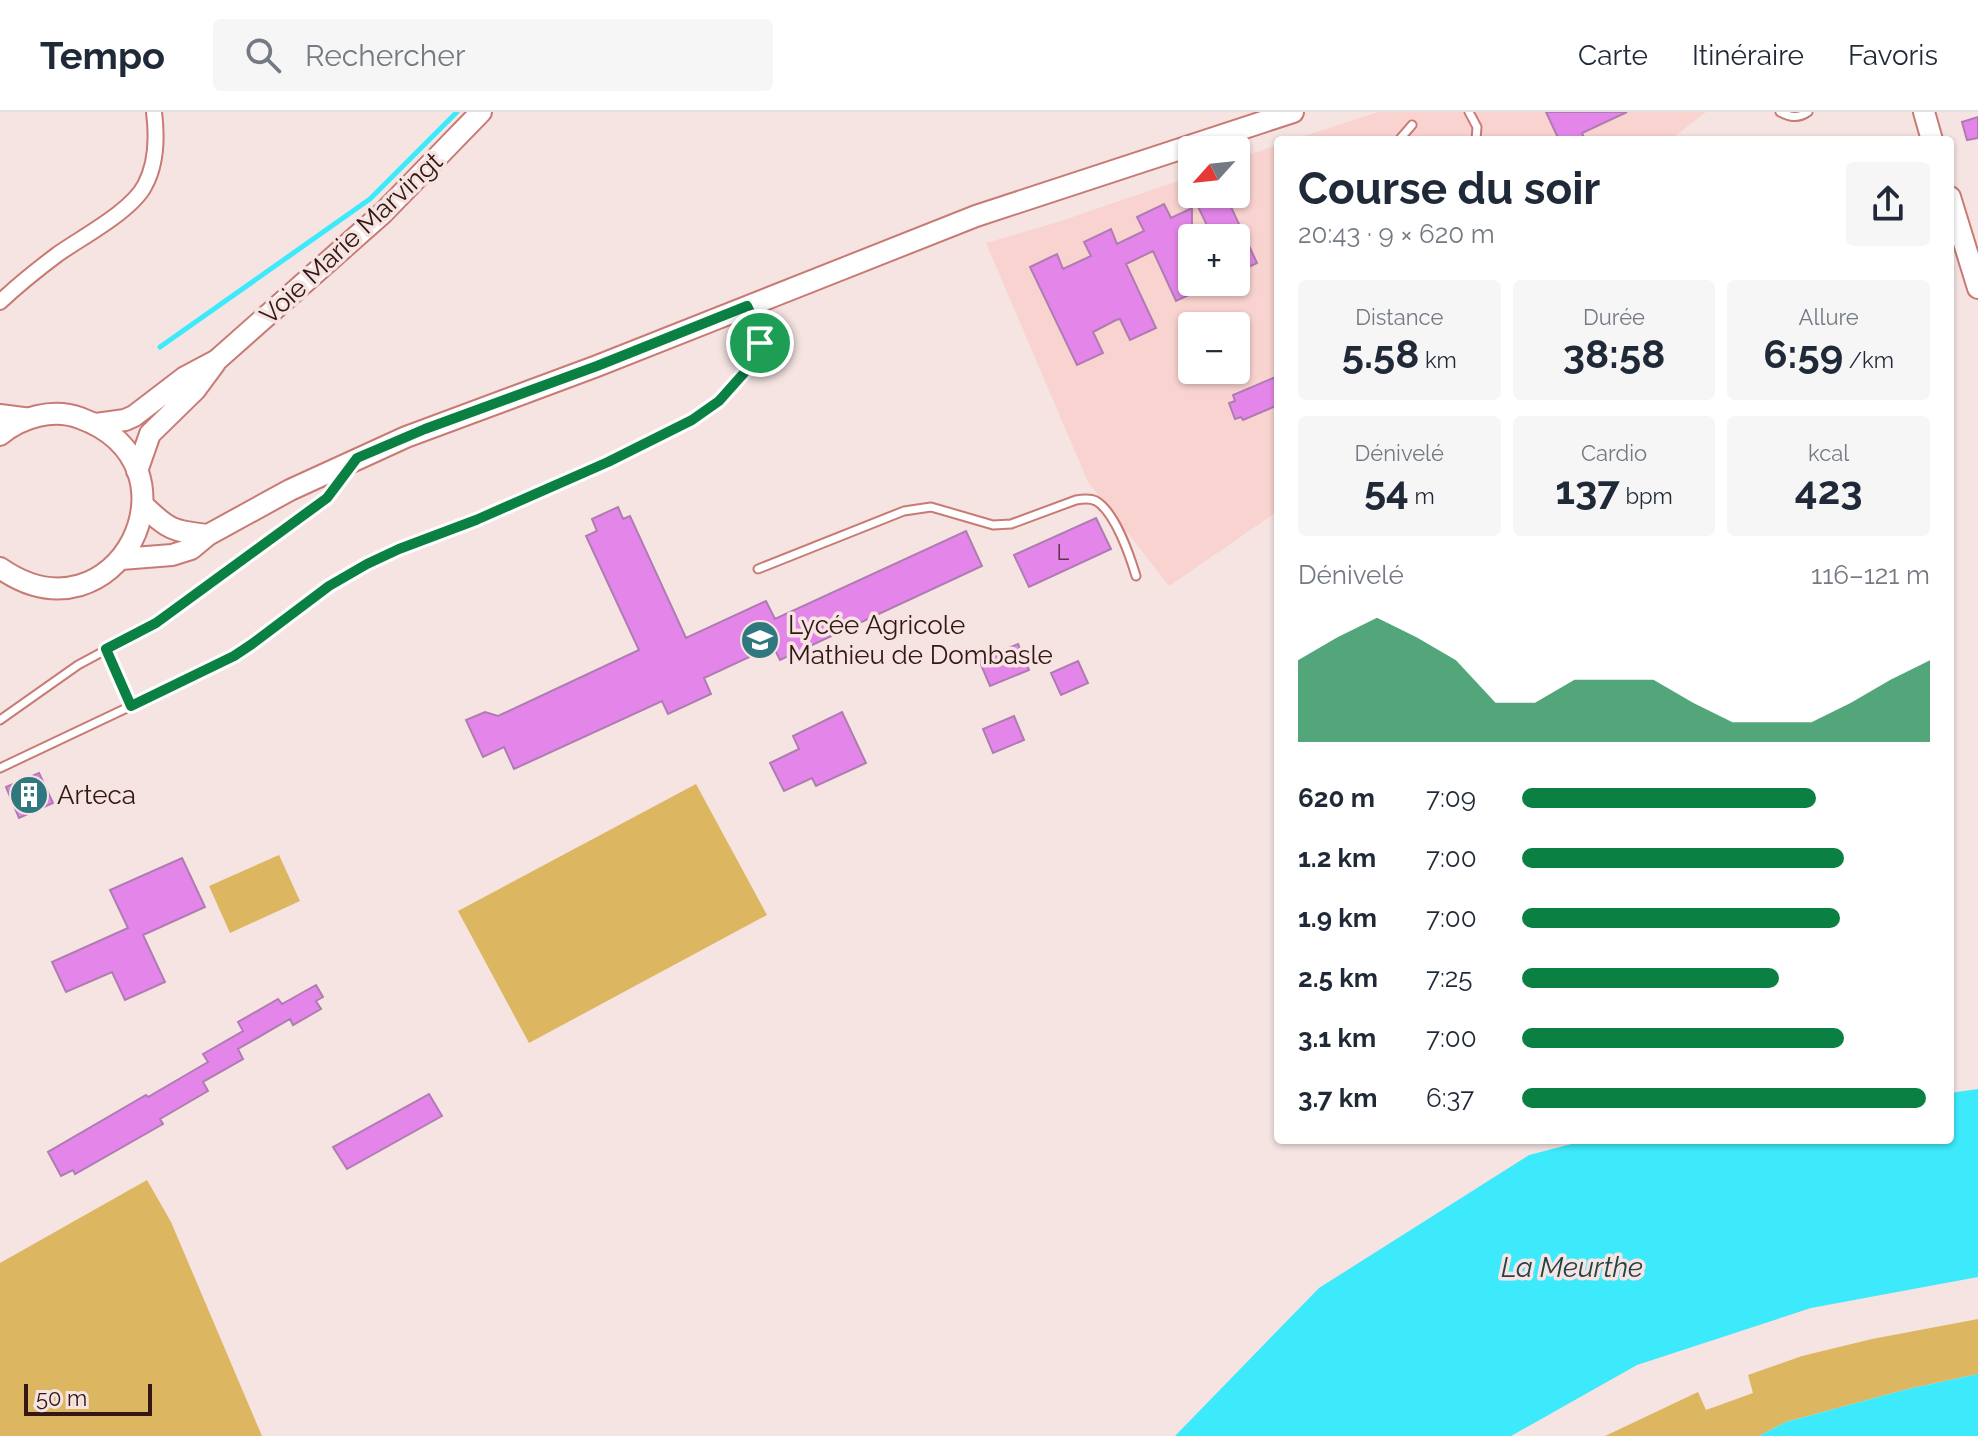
<!DOCTYPE html>
<html lang="fr">
<meta charset="utf-8">
<style>
:root{--surface:#fff;--page:#f6f6f7;--text:#1f2937;--muted:#747a83;--line:#e0e1e3;--accent:#0b8043}
body{margin:0;font-family:Raleway,sans-serif;background:var(--page);color:var(--text);height:100vh;display:flex;flex-direction:column;font-size:30px;white-space:nowrap}
*{box-sizing:border-box;margin:0}
p{font-size:26px;color:var(--muted)}
.icon{flex:none;width:44px;height:44px;fill:none;stroke:currentColor;stroke-width:2;stroke-linecap:round;stroke-linejoin:round}
.map{position:relative;flex:1;overflow:hidden}
.side{position:absolute;left:1274px;top:24px;width:680px;height:1008px;display:flex;flex-direction:column;background:var(--surface);border-radius:8px;box-shadow:0 2px 6px #0004}
.side>*{flex:none}
.needle{width:52px;rotate:243deg}
.tools{position:absolute;left:1178px;top:24px;display:grid;gap:16px}
.tools a{display:grid;place-items:center;width:72px;height:72px;border-radius:8px;background:var(--surface);box-shadow:0 2px 6px #0004;font-size:40px}
.scale{position:absolute;left:24px;bottom:20px;width:128px;box-sizing:border-box;padding-left:8px;border:4px solid #341614;border-top:0;font-size:22px;line-height:28px;white-space:nowrap;color:#341614;-webkit-text-stroke:6px #f6e4e2;paint-order:stroke}
.pin{position:absolute;display:grid;place-items:center;width:68px;height:68px;color:#fff;margin:-34px;border:4px solid #fff;border-radius:50%;box-shadow:0 2px 8px #0007}
.round{display:grid;place-items:center;flex:none;width:84px;height:84px;border-radius:8px;background:var(--page)}
.overview{display:flex;align-items:center;justify-content:space-between;height:136px;padding:0 24px}
h1{font-size:44px;font-weight:700;line-height:60px}
.figures{display:grid;grid-template-columns:repeat(3,1fr);gap:12px;height:136px;padding:8px 24px}
.figures div{display:grid;align-content:center;border-radius:8px;background:var(--page);text-align:center}
.figures b{font-size:40px;font-weight:700}
.figures small{font-size:22px;font-weight:400}
.figures p{font-size:22px}
.chart{height:224px;padding:16px 24px}
.chart p{display:flex;justify-content:space-between}
.chart svg{width:100%;height:144px;margin-top:8px;fill:var(--accent);opacity:.7}
ul{padding:0 24px;list-style:none;font-size:26px}
li{display:grid;grid-template-columns:128px 96px 1fr;align-items:center;height:60px}
li i{height:20px;border-radius:10px;background:var(--accent)}
header{display:flex;align-items:center;gap:48px;box-sizing:border-box;height:112px;padding:0 40px;background:var(--surface);border-bottom:2px solid var(--line)}
header strong{font-size:38px}
nav{display:flex;gap:44px;margin-inline-start:auto;font-size:28px}
.search{width:560px;height:72px;background:var(--page);display:flex;align-items:center;gap:20px;box-sizing:border-box;padding:0 28px;border-radius:8px;color:var(--muted);font-size:30px}
.map>svg:first-child{display:block}
</style>
<header>
<strong>Tempo</strong>
<div class="search"><svg class="icon" aria-label="search" viewBox="0 0 24 24"><circle cx="10" cy="10" r="6"/><path d="M15 15l6 6"/></svg>Rechercher</div>
<nav><a>Carte</a><a>Itinéraire</a><a>Favoris</a></nav>
</header>
<div class="map">
<svg width="1978" height="1324" viewBox="0 0 1978 1324">
<rect width="100%" height="100%" fill="#f6e4e2"/>
<path fill="#f9d3cf" fill-rule="evenodd" d="M1378,0H1706L1670,28H1292Z
M1278,33V399L1169,474L1088,370L986,131L1058,110L1192,64V82H1236V47ZM1192,126H1236V170H1192ZM1192,214H1236V258H1192Z"/>
<path fill="#ddb661" d="M696,672L767,803L529,931L458,799Z
M279,743L300,789L230,821L209,774Z
M147,1068L171,1110L262,1324H0V1151Z
M1978,1207V1262L1908,1277L1786,1310L1759,1324H1605L1698,1280L1706,1298L1753,1281L1748,1263L1802,1244L1872,1227Z"/>
<path fill="#3ceafb" d="M1978,977V1165L1811,1196L1637,1253L1511,1324H1175L1319,1176L1529,1043L1587,1028H1950V981Z
M1978,1262V1324H1759L1786,1310L1908,1277Z"/>
<g fill="none" stroke-linecap="round" stroke-linejoin="round">
<path stroke="#3ceafb" stroke-width="5" d="M160,235L370,87L457,0"/>
</g>
<path fill="#e486e9" stroke="#af7cb2" stroke-width="2" d="M1546,0H1627L1582,21L1585,28H1559Z
M1978,5V26L1967,28L1962,10Z
M1192,82H1225L1257,151L1236,161V126H1213Z
M1164,92L1171,106L1192,96V122L1180,128L1192,154V170H1217L1176,189L1153,139L1126,152L1156,216L1130,228L1120,207L1116,208L1093,220L1103,241L1077,253L1030,155L1057,142L1063,157L1091,144L1084,130L1111,117L1117,132L1144,119L1137,105Z
M1278,264V293L1243,308L1241,305L1235,307L1229,291L1235,289L1233,283Z
M618,395L623,407L630,404L686,526L766,489L775,507L966,419L982,454L780,548L773,534L704,566L711,582L668,602L662,589L514,657L504,635L483,645L466,608L485,600L498,604L639,538L586,424L597,419L592,407Z
M1096,406L1111,437L1029,475L1014,443Z
M1018,532L1029,558L990,574L979,548Z
M1078,549L1088,571L1061,583L1051,561Z
M842,600L866,651L816,674L812,666L784,679L770,651L799,637L793,624Z
M1014,604L1024,628L993,641L983,617Z
M39,661L53,691L19,706L6,675Z
M182,746L205,795L143,823L165,870L125,888L112,860L66,880L52,850L128,816L110,778Z
M316,873L323,885L316,889L321,897L293,913L290,907L238,937L243,947L203,970L208,979L160,1007L163,1012L75,1062L73,1058L61,1064L48,1040L146,983L148,985L208,950L203,942L243,919L238,910L278,887L282,892Z
M429,982L442,1004L347,1057L333,1035Z"/>
<g fill="none" stroke-linecap="round" stroke-linejoin="round">
<defs>
<path id="service" d="M1469,0L1477,15L1476,28
M1780,0C1790,5 1798,7 1808,0
M1399,28L1412,13
M758,457L904,399L931,395L993,413L1011,412L1076,388C1082,387 1090,386 1096,389C1115,400 1130,444 1136,464
M131,594L234,544L252,532L348,462L399,437L476,408L608,350L692,308L719,289L752,252L759,241L758,217L749,197
M0,608L78,553L156,511L327,386L347,359
M0,656L131,594L106,537"/>
<path id="minor" d="M0,190C18,173 38,157 58,142C82,125 132,99 145,73C157,51 157,24 154,0"/>
<path id="tertiary" d="M0,302L31,306"/>
<path id="secondary" d="M1924,0L1932,28
M1950,85L1978,176
M96,312L125,308L134,304L185,265L217,248L383,101L481,0
M0,323C21,305 53,296 80,306C209,353 116,537 0,456
M137,359L150,322L195,278L215,251
M143,393C169,418 172,419 208,423
M121,447L172,443L191,437L208,423L290,378L406,325L597,254L976,104L1293,0"/>
</defs>
<use href="#service" stroke="#c87b74" stroke-width="11"/>
<use href="#minor" stroke="#c87b74" stroke-width="18"/>
<use href="#tertiary" stroke="#c87b74" stroke-width="22"/>
<use href="#secondary" stroke="#c87b74" stroke-width="24"/>
<use href="#service" stroke="#fff" stroke-width="7"/>
<use href="#minor" stroke="#fff" stroke-width="14"/>
<use href="#tertiary" stroke="#fff" stroke-width="18"/>
<use href="#secondary" stroke="#fff" stroke-width="20"/>
</g>
<g fill="none" stroke-linecap="round" stroke-linejoin="round">
<defs>
<path id="route" d="M747,194L758,217L759,241L752,252L719,289L692,308L608,350L476,408L399,437L367,452L329,474L252,532L234,544L131,594L106,537L156,511L327,386L357,346L425,317L597,254Z"/>
</defs>
<use href="#route" stroke="#fff" stroke-width="16"/>
<use href="#route" stroke="#0b8043" stroke-width="10"/>
</g>
<defs>
<symbol id="school-disc" viewBox="-11 -11 22 22"><circle r="9.5" fill="#2f7880" stroke="#f6e4e2"/><path d="M0-5L7-2L0 1L-7-2ZM-4 1L0 2.5L4 1V4Q0 6-4 4Z" fill="#fff"/></symbol>
<symbol id="building-disc" viewBox="-11 -11 22 22"><circle r="9.5" fill="#2f7880" stroke="#f6e4e2"/><path d="M-4-6H4V6H1V3H-1V6H-4ZM-2.5-4.3h1.7v1.8h-1.7ZM.8-4.3h1.7v1.8H.8ZM-2.5-1h1.7V.8h-1.7ZM.8-1h1.7V.8H.8Z" fill="#fff"/></symbol>
</defs>
<g fill-rule="evenodd">
<use href="#school-disc" x="738" y="506" width="44" height="44"/>
<use href="#building-disc" x="7" y="661" width="44" height="44"/>
</g>
<g text-anchor="middle" dominant-baseline="central" stroke-width="7" stroke-linejoin="round" paint-order="stroke">
<g font-size="22" fill="#603249">
<text x="1063" y="440">L</text>
</g>
<g font-size="26" fill="#341614" stroke="#f6e4e2">
<text transform="translate(351 126) rotate(-43)">Voie Marie Marvingt</text>
</g>
<g font-size="26" fill="#341614" stroke="#f6e4e2" text-anchor="start">
<text x="788" y="513">Lycée Agricole<tspan x="788" dy="30">Mathieu de Dombasle</tspan></text>
<text x="57" y="683">Arteca</text>
</g>
<g font-size="28" font-style="italic" fill="#224347" stroke="#f6e4e2">
<text x="1572" y="1155">La Meurthe</text>
</g>
</g>
</svg>
<div class="tools">
<a><svg class="needle" viewBox="-14 -14 28 28"><path d="M0-13l5 13h-10z" fill="#e53935"/><path d="M0 13l5-13h-10z" fill="#747a83"/></svg></a>
<a>+</a>
<a>−</a>
</div>
<div class="scale">50 m</div>
<div class="pin" style="left:760px;top:231px;background:#1e9e55"><svg class="icon" aria-label="arrive" viewBox="0 0 24 24"><path d="M6 21V4h12l-3 4 3 4H6"/></svg></div>
<section class="side">
<div class="overview"><div><h1>Course du soir</h1><p>20:43 · 9 × 620 m</p></div><a class="round"><svg class="icon" aria-label="share" viewBox="0 0 24 24"><path d="M12 15V3M7 8l5-5 5 5M5 13v7h14v-7"/></svg></a></div>
<div class="figures">
<div><p>Distance</p><b>5.58<small> km</small></b></div>
<div><p>Durée</p><b>38:58</b></div>
<div><p>Allure</p><b>6:59<small> /km</small></b></div>
</div>
<div class="figures">
<div><p>Dénivelé</p><b>54<small> m</small></b></div>
<div><p>Cardio</p><b>137<small> bpm</small></b></div>
<div><p>kcal</p><b>423</b></div>
</div>
<div class="chart"><p><span>Dénivelé</span>116–121 m</p>
<svg viewBox="0 0 160 44" preserveAspectRatio="none"><path d="M0 44V19L10 12L20 6L30 12L40 19L50 32L60 32L70 25L80 25L90 25L100 32L110 38L120 38L130 38L140 32L150 25L160 19V44z"/></svg>
</div>
<ul>
<li><b>620 m</b>7:09<i style="width:72%"></i></li>
<li><b>1.2 km</b>7:00<i style="width:79%"></i></li>
<li><b>1.9 km</b>7:00<i style="width:78%"></i></li>
<li><b>2.5 km</b>7:25<i style="width:63%"></i></li>
<li><b>3.1 km</b>7:00<i style="width:79%"></i></li>
<li><b>3.7 km</b>6:37<i style="width:99%"></i></li>
</ul>
</section>
</div>
